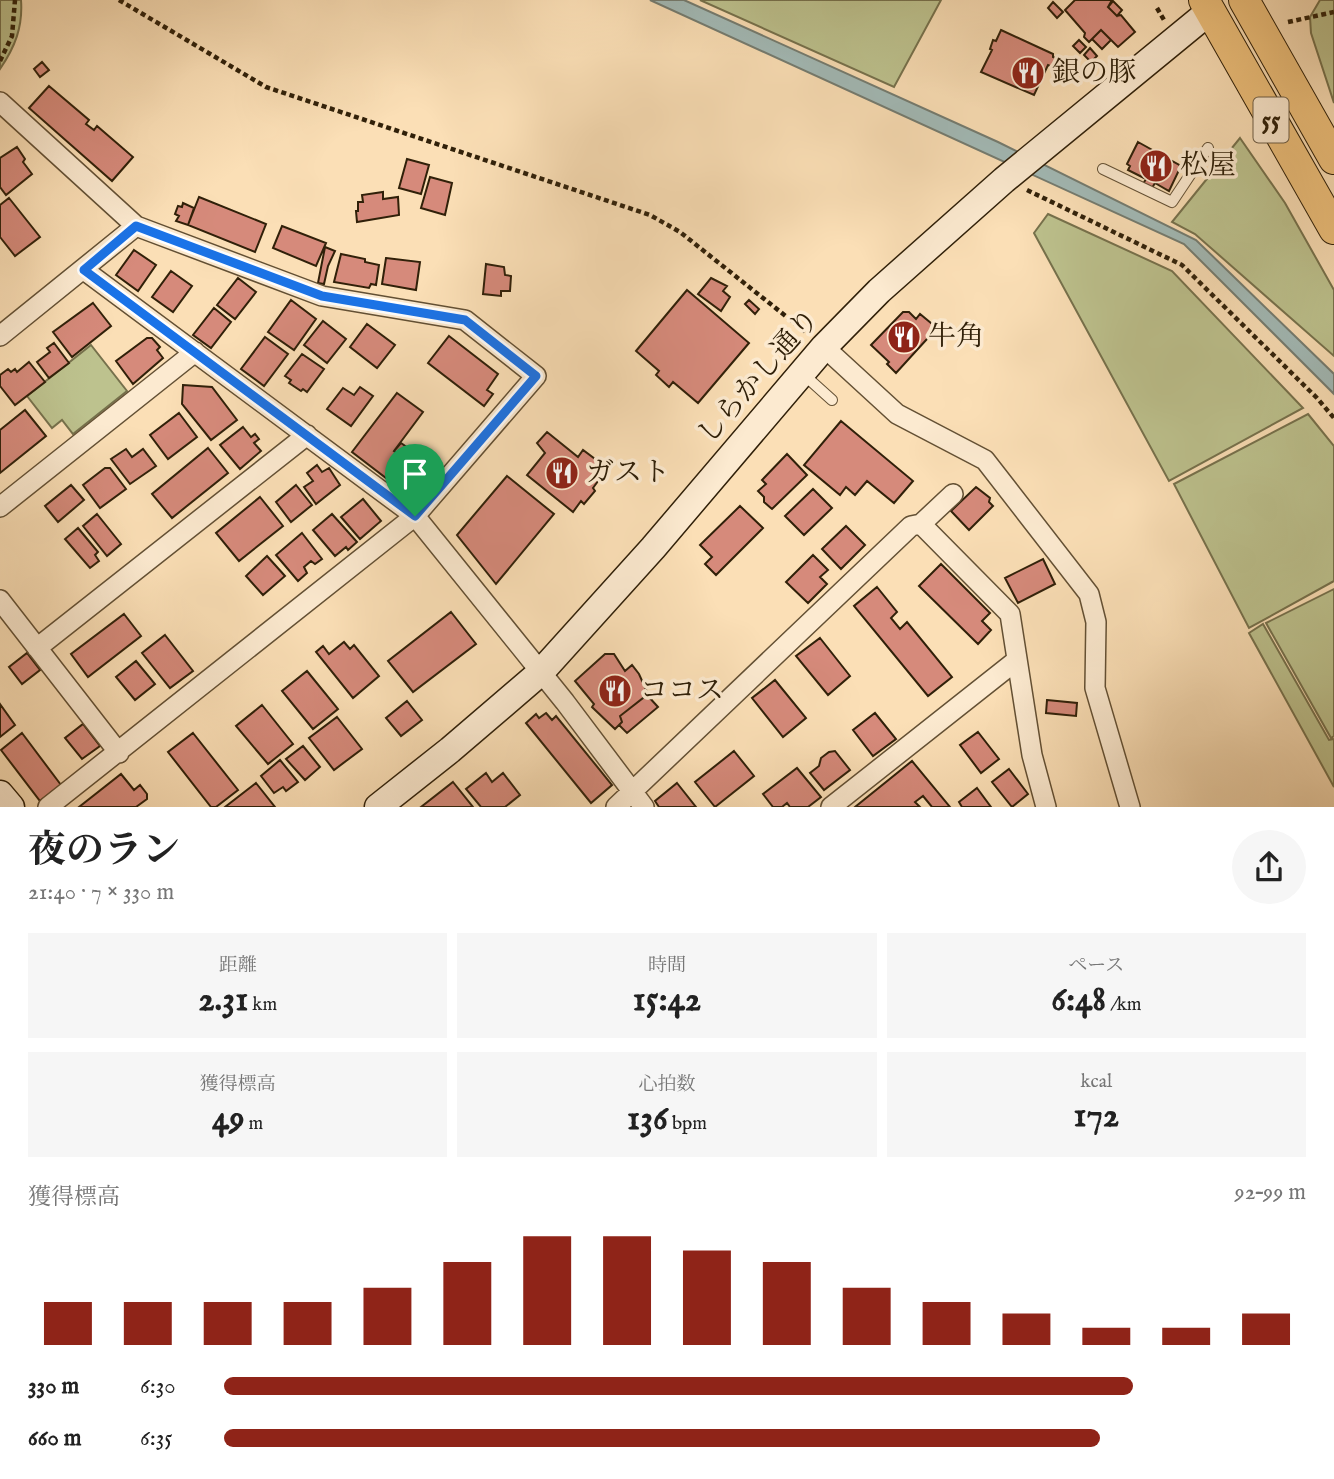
<!DOCTYPE html>
<html lang="ja">
<meta charset="utf-8">
<style>
:root{--surface:#fff;--page:#f6f6f6;--text:#222;--muted:#767676;--accent:#8f2418}
body{margin:0;font-family:"IM FELL English","Noto Serif JP",serif;background:var(--page);color:var(--text);height:100vh;display:flex;flex-direction:column;font-size:26px;white-space:nowrap}
*{box-sizing:border-box;margin:0}
p{font-size:23px;color:var(--muted)}
.icon{flex:none;width:38px;height:38px;fill:none;stroke:currentColor;stroke-width:2;stroke-linecap:round;stroke-linejoin:round}
.map{position:relative;height:807px;overflow:hidden}
.side{display:flex;flex-direction:column;background:var(--surface);flex:1}
.side>*{flex:none}
.pin{position:absolute;display:grid;place-items:center;width:60px;height:60px;color:#fff;margin:-72px -30px;border-radius:50% 50% 50% 0;rotate:-45deg;box-shadow:0 0 7px #0007}
.pin .icon{rotate:45deg}
.round{display:grid;place-items:center;flex:none;width:74px;height:74px;border-radius:37px;background:var(--page)}
.summary{display:flex;align-items:center;justify-content:space-between;height:119px;padding:0 28px}
h1{font-size:38px;font-weight:700;line-height:52px}
.figures{display:grid;grid-template-columns:repeat(3,1fr);gap:10px;height:119px;padding:7px 28px}
.figures div{display:grid;align-content:center;border-radius:0px;background:var(--page);text-align:center}
.figures b{font-size:35px;font-weight:700}
.figures small{font-size:19px;font-weight:400}
.figures p{font-size:19px}
.chart{height:196px;padding:14px 28px}
.chart p{display:flex;justify-content:space-between}
.chart svg{width:100%;height:126px;margin-top:7px;stroke:var(--accent);stroke-width:6}
ul{padding:0 28px;list-style:none;font-size:23px}
li{display:grid;grid-template-columns:112px 84px 1fr;align-items:center;height:52px}
li i{height:18px;border-radius:9px;background:var(--accent)}
.map>svg:first-child{display:block}
</style>
<div class="map">
<svg width="1334" height="807" viewBox="0 0 1334 807">
<rect width="100%" height="100%" fill="#fbdfb6"/>
<filter id="stains"><feTurbulence type="fractalNoise" baseFrequency=".00286" numOctaves="4"/><feColorMatrix values="0 0 0 0 .2 0 0 0 0 .09 0 0 0 0 .02 0 0 0 .5 -.17"/></filter>
<radialGradient id="worn" r=".72"><stop offset=".6" stop-color="#630" stop-opacity="0"/><stop offset="1" stop-color="#630" stop-opacity=".3"/></radialGradient>
<path fill="#bdc28e" stroke="#76714c" stroke-width="2" d="M0,0H21C23,27 15,47 0,69Z
M700,0H941L894,87Z
M1320,0H1334V103L1311,33L1310,17Z
M1240,138L1285,203L1334,290V356L1195,234L1172,222Z
M1048,214L1172,271L1303,408L1169,481L1034,233Z
M91,345L127,391L73,434L62,420L52,428L27,396Z
M1308,414L1334,446V581L1249,628L1174,484Z
M1334,589V736L1331,738L1266,623Z
M1263,624L1329,740L1334,739V787L1249,633Z"/>
<path fill="#a2bab7" stroke="#747c71" stroke-width="2" d="M650,0H684L998,142L1196,240L1334,374V394L1184,244Z"/>
<path fill="#d68a7b" stroke="#302009" stroke-width="2" d="M1075,0H1112L1108,7L1117,16L1121,15L1135,32L1118,47L1101,30L1089,42L1084,37L1085,33L1065,10Z
M1113,1L1122,10L1117,16L1108,7Z
M1053,2L1063,12L1057,18L1048,8Z
M1001,30L1053,54V57L1059,59L1055,68L1048,65L1034,95L981,72L992,50L990,49L993,40L996,41Z
M1101,30L1111,40L1102,49L1092,39Z
M1079,40L1086,47L1080,53L1073,46Z
M1090,48L1097,56L1094,59L1095,63L1091,66L1090,61L1084,55Z
M42,62L49,70L40,77L34,69Z
M49,86L89,120L86,124L94,130L97,126L133,157L112,181L29,108Z
M1138,142L1181,166L1169,191L1155,183L1152,188L1143,184L1146,179L1128,170L1130,166L1127,164Z
M17,147L25,159L23,162L32,174L6,195L0,187V158Z
M407,159L429,165L421,194L399,188Z
M430,177L452,183L445,215L421,208Z
M383,192V199L398,197L399,215L357,222L356,211H358V202H363L362,195Z
M199,197L266,224L255,252L188,225Z
M9,198L40,237L15,256L0,237V205Z
M183,203L194,208L188,225L176,221L179,216L175,214L178,206L182,207Z
M282,226L326,243L316,266L273,248Z
M325,247L335,251L328,266L324,284L318,283Z
M134,250L156,265L138,291L116,275Z
M341,254L365,259V262L379,265L376,285L371,284L369,288L334,282Z
M386,258L420,262L416,290L382,284Z
M486,264L504,267L505,275L511,276L510,291H501V296L483,294Z
M171,271L192,286L173,312L152,297Z
M238,278L256,292L235,319L217,305Z
M711,278L727,286L723,291L730,297L721,311L698,294Z
M687,290L749,343L698,403L673,382L669,387L656,375L659,371L636,351Z
M291,300L316,319L294,350L268,332Z
M749,300L759,309L755,314L745,304Z
M93,303L111,326L72,357L53,332Z
M214,308L231,322L211,348L193,335Z
M903,312H909L916,319L920,314L937,328L896,373L887,364L889,362L871,345Z
M323,321L346,339L327,363L304,345Z
M367,324L395,345L377,368L350,347Z
M449,336L498,374L487,390L493,394L484,406L428,363Z
M265,337L288,354L264,386L241,369Z
M147,338H152L160,347L157,350L163,358L133,384L116,361Z
M54,343L69,363L49,378L37,362L50,352L47,348Z
M302,354L324,369L307,392L303,389L301,391L289,383L291,380L285,376Z
M29,362L45,382L15,405L0,386V375L8,369L11,372L15,369L17,372Z
M183,385L212,387L237,420L211,440L182,404Z
M360,387L373,396L351,426L327,409L343,388L354,395Z
M397,393L423,412L394,451L402,457L386,478L352,452Z
M25,410L46,436L0,473V430Z
M179,413L197,437L168,459L150,435Z
M841,421L913,481L894,503L867,481L855,495L846,487L840,495L804,465Z
M243,427L251,437L255,434L259,439L254,443L261,451L240,469L220,445Z
M547,432L578,457L583,450L599,462L593,470L601,477L593,488L595,491L584,504L581,501L573,512L527,475L545,453L537,443Z
M401,443L408,448L402,457L394,451Z
M208,448L228,473L172,518L152,494Z
M126,449L132,457L143,449L156,466L130,484L111,459Z
M787,454L807,475L772,509L764,502V497L758,491L766,484L762,480Z
M317,465L322,472L329,468L340,485L316,504L304,487L313,481L307,473Z
M105,468H110L126,489L100,508L83,485Z
M507,476L554,514L496,584L457,535Z
M71,485L84,500L58,522L45,506Z
M296,485L312,505L291,522L276,502Z
M976,487L990,498L989,502L993,506L969,530L951,511Z
M813,489L832,508L804,535L785,516Z
M260,497L283,526L239,561L216,533Z
M363,499L381,521L360,539L341,517Z
M740,506L763,528L716,575L705,564L712,557L700,545Z
M97,514L121,544L107,556L83,526Z
M332,514L357,542L348,550L346,547L335,556L313,530Z
M846,526L865,545L841,569L822,549Z
M78,528L98,552L95,555L99,561L90,568L65,539Z
M302,533L322,559L315,564L311,561L304,567L307,573L298,581L276,555Z
M813,555L828,570L820,577L827,584L808,603L786,582Z
M267,556L285,576L263,595L246,576Z
M1043,559L1055,584L1018,603L1005,578Z
M941,564L990,613L982,621L991,630L978,644L919,586Z
M877,587L897,612L891,618L900,629L907,622L952,677L928,696L854,606Z
M451,612L476,644L413,692L388,661Z
M124,614L141,636L88,677L71,654Z
M165,635L193,671L170,688L142,653Z
M820,638L850,676L828,695L796,656Z
M344,642L350,649L354,645L379,676L353,698L316,652L323,646L329,654Z
M27,653L40,670L22,684L9,667Z
M605,654H614L625,671L632,665L639,674L648,694L620,716L622,722L615,729L592,707L594,704L575,681Z
M136,661L155,684L135,700L116,677Z
M307,671L338,709L313,729L282,691Z
M775,680L806,718L783,737L752,698Z
M647,695L658,707L627,733L619,725L622,722L620,716Z
M1047,700L1077,703L1076,716L1046,713Z
M407,701L422,720L401,736L386,718Z
M0,704L15,725L0,737Z
M262,705L293,744L268,764L236,726Z
M546,713L552,720L556,716L612,785L591,803L526,723L536,714L539,718Z
M875,713L896,739L873,756L853,730Z
M337,717L362,749L334,770L309,738Z
M83,724L100,746L82,759L65,738Z
M978,732L999,759L981,773L960,745Z
M22,733L61,785L40,801L1,750Z
M193,733L238,790L216,807H211L168,752Z
M303,746L320,767L305,780L286,759Z
M734,751L754,776L715,807L695,782Z
M835,751L850,770L824,790L810,773L819,766L821,758L829,752Z
M280,760L298,782L286,791L283,787L274,793L261,776Z
M912,761L950,807H932L923,796L915,802L920,807H855Z
M797,768L821,797L808,807H790L787,803L782,807H773L763,794Z
M1009,769L1028,794L1012,807L992,782Z
M486,773L492,782L503,773L520,795L505,807H481L466,789Z
M121,774L134,790L140,785L147,794V799L136,807H79Z
M453,782L473,807H421Z
M256,783L275,807H225Z
M677,783L696,807H659L655,801Z
M977,788L991,807H962L959,802Z"/>
<g fill="none" stroke-linecap="round" stroke-linejoin="round">
<defs>
<path id="lane" d="M1103,169L1172,202L1208,148
M802,373L832,400"/>
<path id="street" d="M0,102L136,226L322,296L465,320L536,376L415,516L48,807
M84,270L415,516L565,702L644,807
M0,336L136,226
M824,347L897,414L985,460L1089,594L1096,622L1095,688L1130,807
M0,507L195,352
M921,524L1010,614L1032,755L1046,807
M0,600L119,753
M37,648L307,435
M616,807L911,526L921,524L953,494
M831,807L1017,660"/>
<path id="secondary" d="M0,794L11,807
M378,807L450,750L541,672L653,548L824,347L879,291L1004,180L1210,11"/>
<path id="primary" d="M1204,0L1334,229
M1244,0L1334,159"/>
</defs>
<use href="#lane" stroke="#635034" stroke-width="12"/>
<use href="#street" stroke="#635034" stroke-width="22"/>
<use href="#secondary" stroke="#302009" stroke-width="29"/>
<use href="#primary" stroke="#302009" stroke-width="32"/>
<path stroke="#302009" stroke-width="4.5" stroke-dasharray="5 3.5" stroke-linecap="butt" d="M119,0L266,87L650,215L680,232L807,333
M1157,8L1164,20
M1288,22L1334,12
M0,61L12,36L15,0
M1027,190L1182,265L1317,398L1334,418"/>
<use href="#lane" stroke="#fcead0" stroke-width="10"/>
<use href="#street" stroke="#fcead0" stroke-width="19"/>
<use href="#secondary" stroke="#fcead0" stroke-width="26"/>
<use href="#primary" stroke="#eec07b" stroke-width="30"/>
</g>
<g fill="none" stroke-linecap="round" stroke-linejoin="round">
<defs>
<path id="route" d="M136,226L322,296L465,320L536,376L415,516L84,270Z"/>
</defs>
<use href="#route" stroke="#fff" stroke-width="14"/>
<use href="#route" stroke="#1a73e8" stroke-width="9"/>
</g>
<defs>
<symbol id="restaurant-disc" viewBox="-11 -11 22 22"><circle r="9.5" fill="#8f2418" stroke="#fcead0"/><path d="M-5-6h1v4h1v-4h1v4h1v-4h1v5L-1.5 .5V6h-2V.5L-5-1ZM5-6V6H3V1.5H1.5Q1.5-4 5-6Z" fill="#fff"/></symbol>
</defs>
<g fill-rule="evenodd">
<use href="#restaurant-disc" x="1009" y="54" width="38" height="38"/>
<use href="#restaurant-disc" x="1137" y="147" width="38" height="38"/>
<use href="#restaurant-disc" x="885" y="318" width="38" height="38"/>
<use href="#restaurant-disc" x="543" y="454" width="38" height="38"/>
<use href="#restaurant-disc" x="596" y="672" width="38" height="38"/>
</g>
<g text-anchor="middle" dominant-baseline="central" stroke-width="7" stroke-linejoin="round" paint-order="stroke">
<rect fill="#fcead0" stroke="#6d5d45" stroke-width="2" x="1253.5" y="97.5" width="35" height="45" rx="5"/>
<g font-size="26" font-weight="bold" fill="#302009">
<text x="1271" y="120">55</text>
</g>
<g font-size="28" fill="#302009" stroke="#fcead0" text-anchor="start">
<text x="1052" y="73">銀の豚</text>
<text x="1180" y="166">松屋</text>
<text x="928" y="337">牛角</text>
<text x="586" y="473">ガスト</text>
<text x="640" y="691">ココス</text>
</g>
<g font-size="28" fill="#302009" stroke="#fcead0">
<text transform="translate(759 377) rotate(-49)">しらかし通り</text>
</g>
</g>
<rect width="100%" height="100%" filter="url(#stains)"/>
<rect width="100%" height="100%" fill="url(#worn)"/>
</svg>
<div class="pin" style="left:415px;top:516px;background:#1e9e55"><svg class="icon" aria-label="arrive" viewBox="0 0 24 24"><path d="M6 21V4h12l-3 4 3 4H6"/></svg></div>
</div>
<section class="side">
<div class="summary"><div><h1>夜のラン</h1><p>21:40 · 7 × 330 m</p></div><a class="round"><svg class="icon" aria-label="share" viewBox="0 0 24 24"><path d="M12 15V3M7 8l5-5 5 5M5 13v7h14v-7"/></svg></a></div>
<div class="figures">
<div><p>距離</p><b>2.31<small> km</small></b></div>
<div><p>時間</p><b>15:42</b></div>
<div><p>ペース</p><b>6:48<small> /km</small></b></div>
</div>
<div class="figures">
<div><p>獲得標高</p><b>49<small> m</small></b></div>
<div><p>心拍数</p><b>136<small> bpm</small></b></div>
<div><p>kcal</p><b>172</b></div>
</div>
<div class="chart"><p><span>獲得標高</span>92–99 m</p>
<svg viewBox="0 0 160 44" preserveAspectRatio="none"><path d="M5 44V29M15 44V29M25 44V29M35 44V29M45 44V24M55 44V15M65 44V6M75 44V6M85 44V11M95 44V15M105 44V24M115 44V29M125 44V33M135 44V38M145 44V38M155 44V33"/></svg>
</div>
<ul>
<li><b>330 m</b>6:30<i style="width:84%"></i></li>
<li><b>660 m</b>6:35<i style="width:81%"></i></li>
</ul>
</section>
